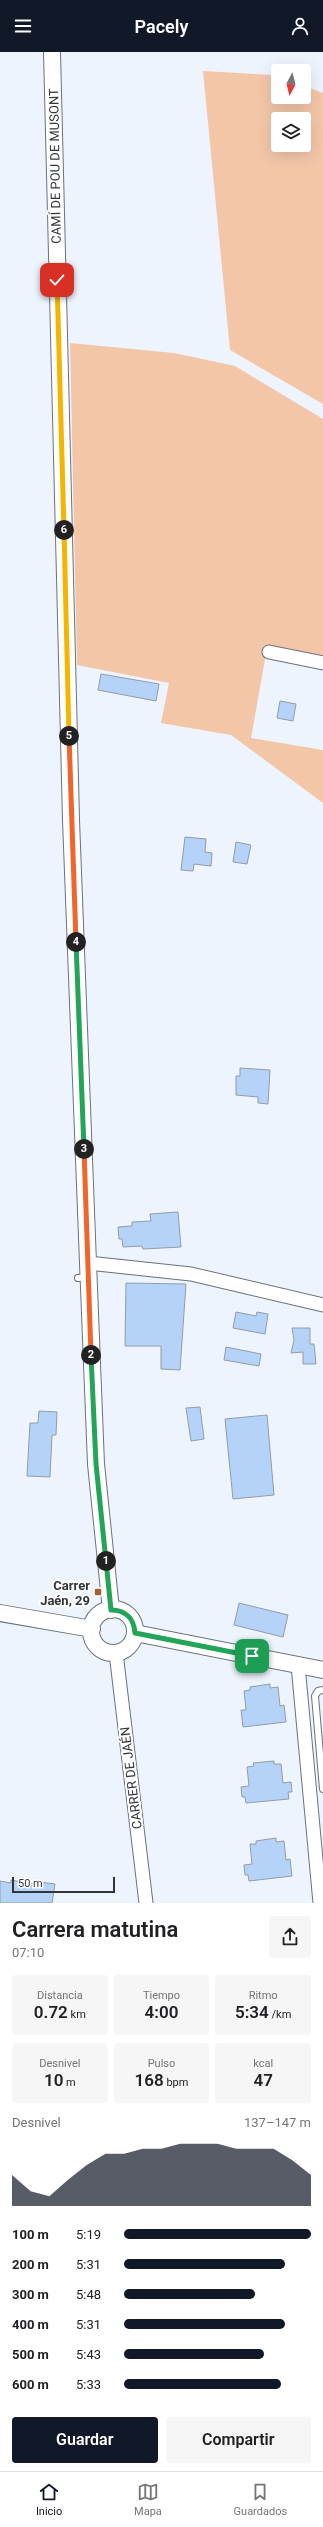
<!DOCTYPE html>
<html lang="es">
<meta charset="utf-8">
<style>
:root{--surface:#fff;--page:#f6f6f6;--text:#202124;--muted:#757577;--line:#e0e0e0;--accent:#111827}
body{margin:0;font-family:Roboto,sans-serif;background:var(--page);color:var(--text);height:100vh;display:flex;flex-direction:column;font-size:15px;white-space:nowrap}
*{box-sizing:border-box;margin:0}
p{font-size:13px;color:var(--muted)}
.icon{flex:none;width:22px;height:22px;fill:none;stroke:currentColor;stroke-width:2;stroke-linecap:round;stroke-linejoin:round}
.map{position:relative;height:1851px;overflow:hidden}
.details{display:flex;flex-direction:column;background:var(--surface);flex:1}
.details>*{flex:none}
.needle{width:26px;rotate:187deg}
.tools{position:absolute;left:271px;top:12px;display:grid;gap:8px}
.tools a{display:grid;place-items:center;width:40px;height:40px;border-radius:4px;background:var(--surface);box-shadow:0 4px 16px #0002;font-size:20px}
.scale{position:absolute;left:12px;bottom:10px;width:103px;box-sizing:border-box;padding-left:4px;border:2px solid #313539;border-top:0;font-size:11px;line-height:14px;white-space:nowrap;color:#313539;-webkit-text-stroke:3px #fff;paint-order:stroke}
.pin{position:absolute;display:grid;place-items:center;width:34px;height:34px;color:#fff;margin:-17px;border-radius:8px;box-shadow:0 2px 6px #0006}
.km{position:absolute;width:20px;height:20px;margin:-10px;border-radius:50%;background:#222;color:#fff;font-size:11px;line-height:20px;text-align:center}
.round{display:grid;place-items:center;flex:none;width:42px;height:42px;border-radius:4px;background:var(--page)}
.head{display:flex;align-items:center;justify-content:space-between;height:68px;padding:0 12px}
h1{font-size:22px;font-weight:600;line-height:30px}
.metrics{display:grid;grid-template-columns:repeat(3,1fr);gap:6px;height:68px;padding:4px 12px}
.metrics div{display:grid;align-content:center;border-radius:4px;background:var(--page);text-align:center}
.metrics b{font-size:17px;font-weight:600}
.metrics small{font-size:11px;font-weight:400}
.metrics p{font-size:11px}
.chart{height:112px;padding:8px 12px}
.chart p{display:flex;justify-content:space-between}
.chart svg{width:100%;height:72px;margin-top:4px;fill:var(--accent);opacity:.7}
.action{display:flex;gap:8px;margin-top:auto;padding:8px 12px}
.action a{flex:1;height:46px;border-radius:4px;background:var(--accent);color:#fff;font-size:16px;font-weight:600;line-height:46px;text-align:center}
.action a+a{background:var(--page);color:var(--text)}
ul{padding:0 12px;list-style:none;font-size:13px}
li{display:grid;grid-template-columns:64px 48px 1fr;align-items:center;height:30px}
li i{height:10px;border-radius:5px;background:var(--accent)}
header{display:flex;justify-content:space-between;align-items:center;height:52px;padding:0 12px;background:var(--accent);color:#fff;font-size:18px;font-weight:600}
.menu{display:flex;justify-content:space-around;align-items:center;height:56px;border-top:1px solid var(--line);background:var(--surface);font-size:11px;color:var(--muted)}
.menu a{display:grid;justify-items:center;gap:2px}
.menu .selected{color:var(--accent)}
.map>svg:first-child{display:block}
</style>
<header><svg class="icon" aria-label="menu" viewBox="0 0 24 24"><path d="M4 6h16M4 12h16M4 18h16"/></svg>Pacely<svg class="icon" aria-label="person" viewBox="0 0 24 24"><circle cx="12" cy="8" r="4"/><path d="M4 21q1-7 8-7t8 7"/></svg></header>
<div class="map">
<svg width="323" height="1851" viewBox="0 0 323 1851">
<rect width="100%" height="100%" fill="#edf4fd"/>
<path fill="#f3c6a8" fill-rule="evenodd" d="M203,19L271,23L278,25V45H304V34L323,41V352L230,298ZM278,67H304V93H278Z
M70,291L174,301L235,314L323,367V607L267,596L251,686L323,698V751L231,683L161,671L169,631L77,613Z"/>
<path fill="#b5d3f8" stroke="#939ca6" d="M101,622L159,632L156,649L98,638Z
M280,649L296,652L293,669L277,666Z
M185,785L206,787L205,800L212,801L211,814L194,812L193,819L181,818Z
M236,790L251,793L247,812L233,810Z
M240,1016L270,1018L268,1052L258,1051V1045L236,1043V1024H240Z
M178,1160L181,1195L143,1197L142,1194L123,1195L122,1187H119L118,1175L132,1174V1170L151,1169L150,1162Z
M126,1231L186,1232L180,1318L161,1317V1294H125Z
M236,1260L256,1264L257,1260L268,1262L265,1282L233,1276Z
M292,1276H310V1292H314L316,1312H303V1300L291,1301L294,1288Z
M226,1295L261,1302L259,1314L224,1308Z
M200,1355L204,1387L191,1389L186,1356Z
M39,1359L57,1360L56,1383H52L50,1425L27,1424L30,1371H38Z
M267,1363L274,1443L233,1447L225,1367Z
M239,1551L288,1563L283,1585L234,1573Z
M270,1632V1636L278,1635L280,1654L284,1653L286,1670L243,1675L241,1658H246L244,1639L250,1638V1635Z
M274,1709V1712H281L283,1731L291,1730L292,1740H288L289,1747L246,1751L245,1745H242L241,1735L249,1734L247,1715L254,1714L253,1711Z
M276,1786V1790L284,1789L286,1808L290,1807L292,1824L249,1829L248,1823H245L244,1813L252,1812L250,1792H256V1789Z
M11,1828L40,1833V1830L55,1832L52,1851H0V1829L11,1831Z"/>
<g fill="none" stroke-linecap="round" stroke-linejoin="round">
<defs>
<path id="service" d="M78,1226L88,1225
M323,1638L318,1639L315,1644L323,1737"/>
<path id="minor" d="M269,600L323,611
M88,1211L191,1222L323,1253
M116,1601L146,1851
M298,1613L320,1851"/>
<path id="tertiary" d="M52,0L71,768L88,1211L96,1412L111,1558
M91 1579a22 22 0 1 1 44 0a22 22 0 1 1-44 0Z
M0,1561L92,1577
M135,1581L323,1618"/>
</defs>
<use href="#service" stroke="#6a727c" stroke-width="8"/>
<use href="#minor" stroke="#6a727c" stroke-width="15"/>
<use href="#tertiary" stroke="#6a727c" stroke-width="18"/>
<use href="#service" stroke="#fff" stroke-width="6"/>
<use href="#minor" stroke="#fff" stroke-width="13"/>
<use href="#tertiary" stroke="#fff" stroke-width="16"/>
</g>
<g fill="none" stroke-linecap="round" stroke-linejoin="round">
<defs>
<path id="split-1" d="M106,1509L111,1558C126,1558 134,1567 135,1581L252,1604"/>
<path id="split-2" d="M91,1303L96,1412L106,1509"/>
<path id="split-3" d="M84,1097L91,1303"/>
<path id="split-4" d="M76,890L84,1097"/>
<path id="split-5" d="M69,684L76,890"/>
<path id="split-6" d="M64,478L69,684"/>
<path id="split-7" d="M57,228L64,478"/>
</defs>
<use href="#split-1" stroke="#fff" stroke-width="8"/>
<use href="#split-2" stroke="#fff" stroke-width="8"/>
<use href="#split-3" stroke="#fff" stroke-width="8"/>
<use href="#split-4" stroke="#fff" stroke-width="8"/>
<use href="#split-5" stroke="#fff" stroke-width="8"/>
<use href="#split-6" stroke="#fff" stroke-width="8"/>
<use href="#split-7" stroke="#fff" stroke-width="8"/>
<use href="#split-1" stroke="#22a559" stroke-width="5"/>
<use href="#split-2" stroke="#22a559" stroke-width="5"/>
<use href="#split-3" stroke="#f0652b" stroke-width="5"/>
<use href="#split-4" stroke="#22a559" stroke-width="5"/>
<use href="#split-5" stroke="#f0652b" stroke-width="5"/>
<use href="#split-6" stroke="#f5b400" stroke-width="5"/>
<use href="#split-7" stroke="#f5b400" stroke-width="5"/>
</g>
<rect fill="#a56231" stroke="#fff" stroke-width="1.5" x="94" y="1536" width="8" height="8" rx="2"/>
<g text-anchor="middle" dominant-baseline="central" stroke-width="4" stroke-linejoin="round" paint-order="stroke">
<g font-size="13" fill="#313539" stroke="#fff">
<text transform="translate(55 114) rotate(-91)">CAMÍ DE POU DE MUSONT</text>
<text transform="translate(131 1726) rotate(-97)">CARRER DE JAÉN</text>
</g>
<g font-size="13" font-weight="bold" fill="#313539" stroke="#fff" text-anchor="end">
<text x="90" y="1533">Carrer<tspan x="90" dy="15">Jaén, 29</tspan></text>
</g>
</g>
</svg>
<div class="tools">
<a><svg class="needle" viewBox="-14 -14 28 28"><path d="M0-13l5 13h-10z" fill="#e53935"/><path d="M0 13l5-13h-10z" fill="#757577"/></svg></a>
<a><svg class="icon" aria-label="layers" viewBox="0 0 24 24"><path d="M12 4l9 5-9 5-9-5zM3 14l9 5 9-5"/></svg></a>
</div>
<div class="scale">50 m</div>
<div class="pin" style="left:252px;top:1604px;background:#1e9e55"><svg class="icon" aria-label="arrive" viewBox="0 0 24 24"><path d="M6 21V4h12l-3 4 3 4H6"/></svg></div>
<div class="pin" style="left:57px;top:228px;background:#d93025"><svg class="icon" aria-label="check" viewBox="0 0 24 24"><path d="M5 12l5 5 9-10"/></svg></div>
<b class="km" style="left:106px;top:1509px">1</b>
<b class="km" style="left:91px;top:1303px">2</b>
<b class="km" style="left:84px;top:1097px">3</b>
<b class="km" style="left:76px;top:890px">4</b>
<b class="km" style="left:69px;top:684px">5</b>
<b class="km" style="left:64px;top:478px">6</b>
</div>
<section class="details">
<div class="head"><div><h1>Carrera matutina</h1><p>07:10</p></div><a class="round"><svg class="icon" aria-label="share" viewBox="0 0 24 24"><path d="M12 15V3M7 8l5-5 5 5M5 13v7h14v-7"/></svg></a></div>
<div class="metrics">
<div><p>Distancia</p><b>0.72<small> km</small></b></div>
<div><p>Tiempo</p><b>4:00</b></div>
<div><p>Ritmo</p><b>5:34<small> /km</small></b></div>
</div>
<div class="metrics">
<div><p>Desnivel</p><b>10<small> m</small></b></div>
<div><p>Pulso</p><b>168<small> bpm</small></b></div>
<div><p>kcal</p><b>47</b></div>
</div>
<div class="chart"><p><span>Desnivel</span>137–147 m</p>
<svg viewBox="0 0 160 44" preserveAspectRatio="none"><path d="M0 44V25L10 35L20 38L30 28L40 19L50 12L60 12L70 9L80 9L90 6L100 6L110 6L120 9L130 9L140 9L150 16L160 25V44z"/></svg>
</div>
<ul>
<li><b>100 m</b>5:19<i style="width:100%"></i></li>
<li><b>200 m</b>5:31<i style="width:86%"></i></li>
<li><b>300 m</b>5:48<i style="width:70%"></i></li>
<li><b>400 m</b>5:31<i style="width:86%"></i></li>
<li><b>500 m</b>5:43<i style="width:75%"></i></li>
<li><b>600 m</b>5:33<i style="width:84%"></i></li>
</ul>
<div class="action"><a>Guardar</a><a>Compartir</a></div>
</section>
<nav class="menu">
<a class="selected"><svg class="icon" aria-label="home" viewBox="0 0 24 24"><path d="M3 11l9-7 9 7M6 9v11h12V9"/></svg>Inicio</a>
<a><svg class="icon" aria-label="map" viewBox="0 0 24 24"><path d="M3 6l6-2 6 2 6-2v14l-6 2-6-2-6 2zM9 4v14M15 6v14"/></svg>Mapa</a>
<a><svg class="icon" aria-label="saved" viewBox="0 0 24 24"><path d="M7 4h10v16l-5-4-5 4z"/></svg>Guardados</a>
</nav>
